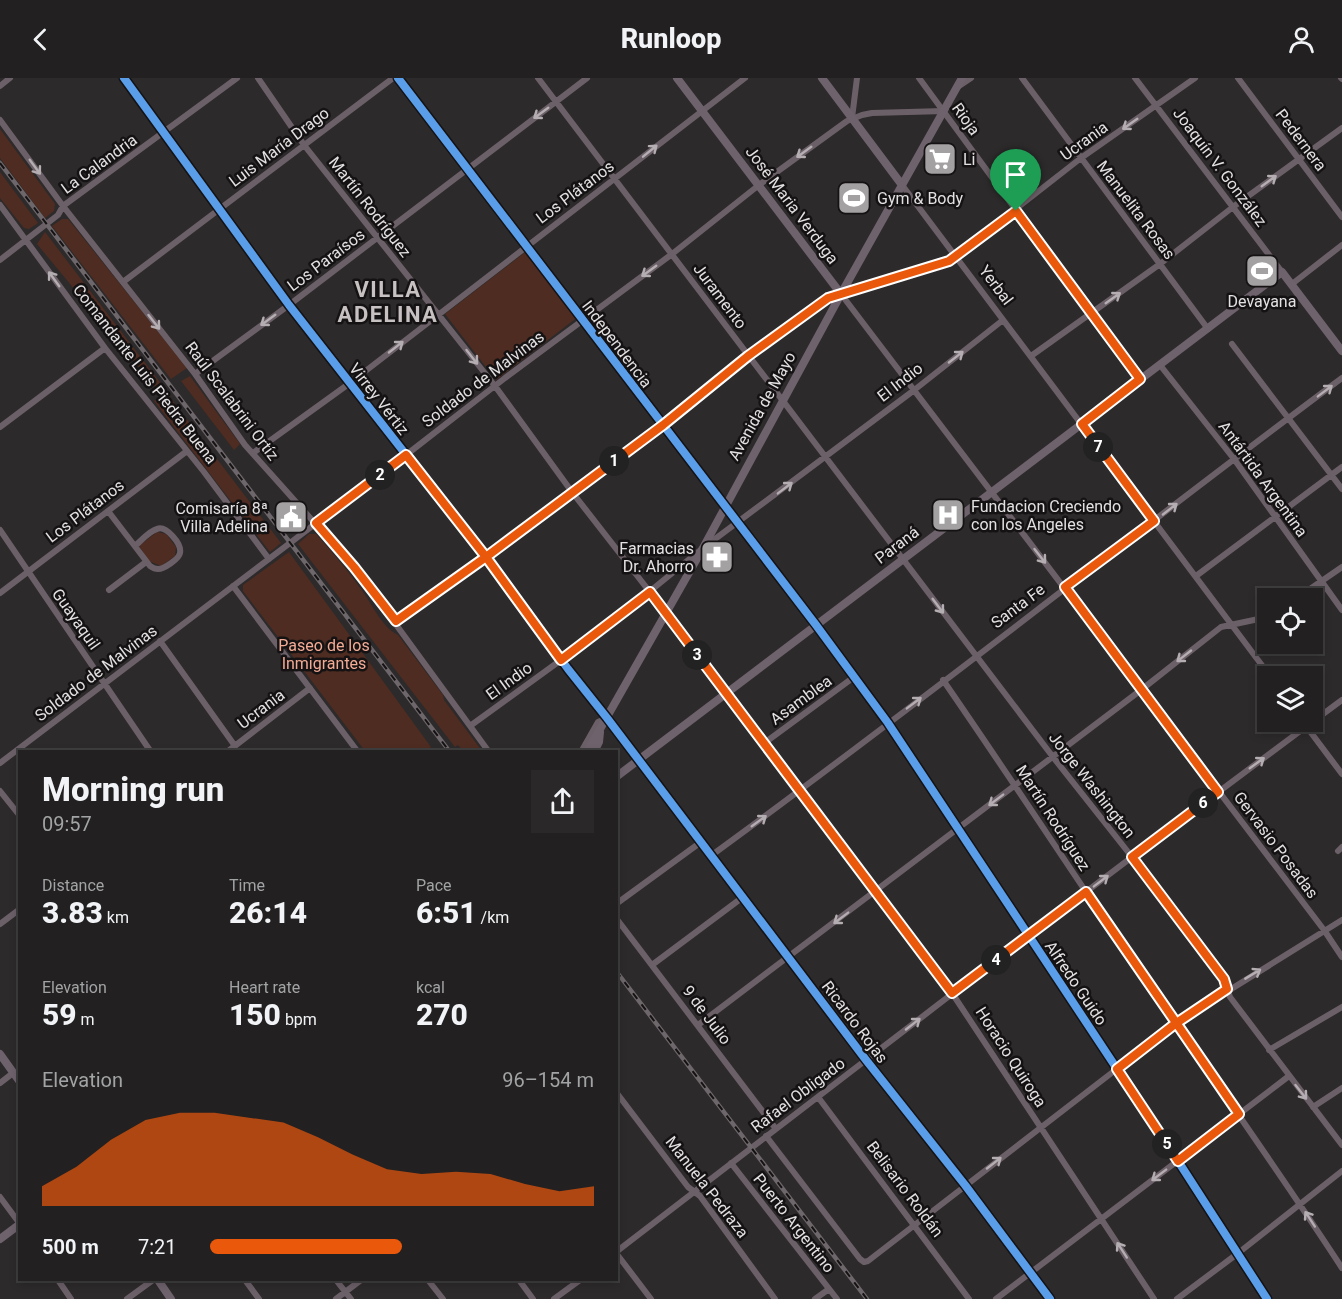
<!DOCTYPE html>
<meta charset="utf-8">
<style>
:root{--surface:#222020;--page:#2a2829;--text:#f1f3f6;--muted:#a2a3a5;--line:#3f3e3e;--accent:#ea580c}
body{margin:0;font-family:Roboto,sans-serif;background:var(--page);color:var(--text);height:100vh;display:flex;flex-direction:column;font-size:22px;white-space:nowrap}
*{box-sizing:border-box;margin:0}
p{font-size:20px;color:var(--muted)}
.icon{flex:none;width:33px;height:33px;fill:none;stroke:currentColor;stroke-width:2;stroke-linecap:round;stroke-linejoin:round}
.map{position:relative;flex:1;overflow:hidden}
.drawer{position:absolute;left:18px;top:672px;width:600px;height:531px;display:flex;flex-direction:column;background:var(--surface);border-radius:0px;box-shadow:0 3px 9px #0003,0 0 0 2px var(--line)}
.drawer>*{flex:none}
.tools{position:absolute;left:1257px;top:510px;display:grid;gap:12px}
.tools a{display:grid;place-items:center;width:66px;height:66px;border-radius:0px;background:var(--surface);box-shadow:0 3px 9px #0003,0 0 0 2px var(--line);font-size:30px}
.pin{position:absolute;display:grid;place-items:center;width:51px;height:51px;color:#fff;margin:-62px -26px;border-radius:50% 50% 50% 0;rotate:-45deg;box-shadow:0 0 6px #0007}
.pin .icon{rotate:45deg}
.km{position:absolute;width:30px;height:30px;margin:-15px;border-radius:50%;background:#222;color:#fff;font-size:16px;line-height:30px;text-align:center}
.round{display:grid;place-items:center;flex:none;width:63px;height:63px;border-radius:0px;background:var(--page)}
.overview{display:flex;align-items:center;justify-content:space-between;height:102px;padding:0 24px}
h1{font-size:33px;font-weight:800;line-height:45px}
.figures{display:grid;grid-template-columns:repeat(3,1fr);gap:9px;height:102px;padding:6px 24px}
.figures div{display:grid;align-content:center}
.figures b{font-size:30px;font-weight:800}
.figures small{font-size:16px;font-weight:400}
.figures p{font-size:16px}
.chart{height:168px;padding:12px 24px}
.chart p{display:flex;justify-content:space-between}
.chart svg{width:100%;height:108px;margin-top:6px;fill:var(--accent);opacity:.7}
ul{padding:0 24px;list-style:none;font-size:20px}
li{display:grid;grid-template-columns:96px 72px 1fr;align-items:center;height:45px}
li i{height:15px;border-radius:8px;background:var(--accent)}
header{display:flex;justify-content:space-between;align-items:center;height:78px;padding:0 24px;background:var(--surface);font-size:27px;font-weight:800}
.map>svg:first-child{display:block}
</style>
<header><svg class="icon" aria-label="back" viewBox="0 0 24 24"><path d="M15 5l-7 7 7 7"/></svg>Runloop<svg class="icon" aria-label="person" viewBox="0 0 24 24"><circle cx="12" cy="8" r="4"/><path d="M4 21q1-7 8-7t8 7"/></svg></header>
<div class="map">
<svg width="1342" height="1221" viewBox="0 0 1342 1221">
<rect width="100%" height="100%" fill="#2d2a2b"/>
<path fill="#4e2c21" d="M0,51L55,126L54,133L45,140L0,80Z
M0,94L38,145L29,151L24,150L0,120Z
M62,141H68L187,290L171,301L52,148Z
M45,154L162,307L156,310L37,166Z
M528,172L579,238L496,302L445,236Z
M190,298L240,366L234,372L181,303Z
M166,314L281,465L270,474L154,323Z
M157,454L166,456L176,469L175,478L161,488L149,483L139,468Z
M309,456H316C332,474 349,494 363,514C373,528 382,549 398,557L443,617L444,622L482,673H463L458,667L455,669L298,466Z
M289,474L431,669L425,673H365L243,513V507Z"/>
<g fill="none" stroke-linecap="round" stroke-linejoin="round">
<path stroke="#6c6068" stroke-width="6" d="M124,0L289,227L486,479L568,591L607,640L866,982L965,1107L1050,1221
M258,0L304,67L495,308L572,414L667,536L952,915L1154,1221
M398,0L816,547L888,645L1178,1083L1267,1221
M538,0L1053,679L1132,779L1224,901L1230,919L1342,1067
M919,0L1140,301
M1022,0L1208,251
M1135,0L1282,194
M1238,0L1342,139
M1341,0L1342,1
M0,8L10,0
M959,8L971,0
M852,40L857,0
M0,42L63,128L195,296L245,367L354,489L489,674
M902,107L1270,598
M0,127L105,270L204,394L269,481
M0,182L58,137L63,128L237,0
M123,204L393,0
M1292,206L1342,167
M841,216L1324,852L1342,879
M1232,266L1342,411
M1031,278L1160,186L1233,129L1342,50
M1160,287L1234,381L1342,532
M195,296L289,227L587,0
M0,349L105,270
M253,375L350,305L745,0
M108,433L150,488C153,490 155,491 158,491C164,491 179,481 180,475C182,466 166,447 157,451C149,453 141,463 135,468
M0,452L151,674
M1196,498L1342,389
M233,508L358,674
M109,512L146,484
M0,515L187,373
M1297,520L1342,489
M396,543L486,479L663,347L749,278L828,220L949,183L1081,80L1195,0
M160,563L235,668
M943,602C1008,696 1070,791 1134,885C1203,987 1275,1087 1342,1190
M1303,644L1342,696
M470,648L561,582L649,514L703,470L913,313L1003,242
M763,666L854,599
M227,674L310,610
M581,674L598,644L607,640
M0,685L406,377L505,300L672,176L759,107L847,43L862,37L872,35L944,33
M0,713L20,738
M1338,773L1342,769
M712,777C925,622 1131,457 1342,300
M616,826L701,764
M616,840L776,1051
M0,846L20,831
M652,887L743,819
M698,947L1141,612L1221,549L1268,539
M1269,972L1342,929
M0,1005L13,995
M616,1014L688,1109L700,1118L775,1221
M818,1019L969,1221
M1313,1029L1342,1010
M766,1058L860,1181L864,1184L868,1183L1175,946L1342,842
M731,1085L837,1221
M0,1119L20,1146
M616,1174C857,989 1097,803 1342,622
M616,1175L651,1221
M58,1202L71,1221
M245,1202L259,1221
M336,1202L351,1221
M428,1202L443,1221
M519,1202L533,1221
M127,1221L153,1202
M336,1221L361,1202
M554,1221L580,1202
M815,1221L829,1211
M996,1221L1289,998
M1177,1221L1237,1176L1342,1093"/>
<path stroke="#6e626c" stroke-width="8" d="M677,0L841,216
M822,0L902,107
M587,674L703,470L841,216L962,0
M594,674L599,664L600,654
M616,699L1282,194L1342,273
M0,976L20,1004
M0,1161L20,1146
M158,1202L171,1221"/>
<defs>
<path id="rail" d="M0,85L450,674
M616,893L867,1221"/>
</defs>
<use href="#rail" stroke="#6d666a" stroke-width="4.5"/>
<use href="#rail" stroke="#151213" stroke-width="2" stroke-dasharray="7" stroke-linecap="butt"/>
<defs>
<path id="cycleway" d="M124,0L289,227L486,479L568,591L607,640L866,982L965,1107L1050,1221
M398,0L816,547L888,645L1178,1083L1267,1221"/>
</defs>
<use href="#cycleway" stroke="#151213" stroke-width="11"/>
<use href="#cycleway" stroke="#5a9eea" stroke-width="8"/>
</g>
<defs><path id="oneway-shaft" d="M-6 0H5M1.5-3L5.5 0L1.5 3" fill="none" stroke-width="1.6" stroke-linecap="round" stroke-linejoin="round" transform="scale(1.5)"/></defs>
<g stroke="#b4adb1">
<use href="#oneway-shaft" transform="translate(541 35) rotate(144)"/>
<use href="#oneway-shaft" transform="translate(1130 46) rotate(145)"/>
<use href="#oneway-shaft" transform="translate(650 73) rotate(-39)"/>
<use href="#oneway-shaft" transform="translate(804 74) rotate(144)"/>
<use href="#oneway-shaft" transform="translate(35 89) rotate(54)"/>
<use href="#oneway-shaft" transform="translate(1269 103) rotate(-36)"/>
<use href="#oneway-shaft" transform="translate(649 193) rotate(144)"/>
<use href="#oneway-shaft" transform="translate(54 201) rotate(-126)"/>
<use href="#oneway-shaft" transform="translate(1113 220) rotate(-35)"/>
<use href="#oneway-shaft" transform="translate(268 242) rotate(144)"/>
<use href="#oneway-shaft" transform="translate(154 244) rotate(52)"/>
<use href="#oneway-shaft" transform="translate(396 269) rotate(-38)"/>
<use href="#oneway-shaft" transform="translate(472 279) rotate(52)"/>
<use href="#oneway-shaft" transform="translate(956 279) rotate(-38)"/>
<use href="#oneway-shaft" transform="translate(1325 313) rotate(-37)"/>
<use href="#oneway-shaft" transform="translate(785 410) rotate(-37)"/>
<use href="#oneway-shaft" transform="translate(1170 431) rotate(-38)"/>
<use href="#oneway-shaft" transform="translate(1040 478) rotate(52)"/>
<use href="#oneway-shaft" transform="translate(938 528) rotate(53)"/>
<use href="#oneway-shaft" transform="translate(1184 578) rotate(142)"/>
<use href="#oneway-shaft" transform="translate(914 625) rotate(-37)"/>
<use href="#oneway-shaft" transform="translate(1257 685) rotate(-36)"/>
<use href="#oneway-shaft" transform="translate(996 722) rotate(143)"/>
<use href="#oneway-shaft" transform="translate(759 743) rotate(-36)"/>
<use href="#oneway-shaft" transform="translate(1101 803) rotate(-37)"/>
<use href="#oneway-shaft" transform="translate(841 840) rotate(143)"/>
<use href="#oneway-shaft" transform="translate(1253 896) rotate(-31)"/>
<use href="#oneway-shaft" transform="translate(913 946) rotate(-38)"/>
<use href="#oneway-shaft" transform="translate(1301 1014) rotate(52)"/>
<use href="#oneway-shaft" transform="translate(994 1085) rotate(-38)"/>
<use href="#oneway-shaft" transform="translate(1159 1097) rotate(143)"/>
<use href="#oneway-shaft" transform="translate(1310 1141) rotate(-123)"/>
<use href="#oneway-shaft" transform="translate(1122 1172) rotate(-123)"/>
</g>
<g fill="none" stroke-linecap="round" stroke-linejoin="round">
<defs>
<path id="route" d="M1016,133L949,183L828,220L748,278L663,347L486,479L396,543L354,489L316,445L406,377L486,479L561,582L650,514L952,915L1086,814L1239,1036L1178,1083L1117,991L1175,946L1227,911L1224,901L1132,779L1218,714L1065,509L1154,443L1082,346L1140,301L1016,133"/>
</defs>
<use href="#route" stroke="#fff" stroke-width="12"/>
<use href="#route" stroke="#ea580c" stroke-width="8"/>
</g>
<defs>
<symbol id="supermarket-square" viewBox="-11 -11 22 22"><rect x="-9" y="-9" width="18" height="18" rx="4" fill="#a4a1a2" stroke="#151213"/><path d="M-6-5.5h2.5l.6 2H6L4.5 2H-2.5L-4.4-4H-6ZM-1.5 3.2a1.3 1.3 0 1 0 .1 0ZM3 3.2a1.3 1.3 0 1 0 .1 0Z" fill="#fff"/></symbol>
<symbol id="stadium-square" viewBox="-11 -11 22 22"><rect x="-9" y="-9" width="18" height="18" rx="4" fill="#a4a1a2" stroke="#151213"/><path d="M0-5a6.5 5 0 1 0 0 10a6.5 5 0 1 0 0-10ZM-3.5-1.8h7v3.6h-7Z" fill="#fff"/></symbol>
<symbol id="hospital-square" viewBox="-11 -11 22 22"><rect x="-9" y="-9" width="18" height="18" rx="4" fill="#a4a1a2" stroke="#151213"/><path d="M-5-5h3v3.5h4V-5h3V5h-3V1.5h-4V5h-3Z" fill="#fff"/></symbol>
<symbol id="civic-square" viewBox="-11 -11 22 22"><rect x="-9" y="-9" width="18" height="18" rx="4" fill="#a4a1a2" stroke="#151213"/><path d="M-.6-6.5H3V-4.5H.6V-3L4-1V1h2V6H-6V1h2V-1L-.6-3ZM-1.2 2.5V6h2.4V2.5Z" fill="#fff"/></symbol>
<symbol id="pharmacy-square" viewBox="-11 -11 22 22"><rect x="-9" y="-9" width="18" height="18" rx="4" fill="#a4a1a2" stroke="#151213"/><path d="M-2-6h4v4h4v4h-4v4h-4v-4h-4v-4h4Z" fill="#fff"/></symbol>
</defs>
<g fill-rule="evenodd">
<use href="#supermarket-square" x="921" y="62" width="38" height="38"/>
<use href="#stadium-square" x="835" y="101" width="38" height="38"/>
<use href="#stadium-square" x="1243" y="174" width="38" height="38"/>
<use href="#hospital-square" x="929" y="418" width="38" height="38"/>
<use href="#civic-square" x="272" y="420" width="38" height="38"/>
<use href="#pharmacy-square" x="698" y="460" width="38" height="38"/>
</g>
<g text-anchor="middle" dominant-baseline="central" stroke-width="5" stroke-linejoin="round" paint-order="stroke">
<g font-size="16" fill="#e4e1e2" stroke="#151213">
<text transform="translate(966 41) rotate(54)">Rioja</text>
<text transform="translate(1301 62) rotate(53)">Pedernera</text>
<text transform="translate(1084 63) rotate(-36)">Ucrania</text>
<text transform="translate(279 69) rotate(-37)">Luis María Drago</text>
<text transform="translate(99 86) rotate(-36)">La Calandria</text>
<text transform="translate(1220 89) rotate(53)">Joaquín V. González</text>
<text transform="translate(575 114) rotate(-37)">Los Plátanos</text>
<text transform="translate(792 127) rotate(53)">José Maria Verduga</text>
<text transform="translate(370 129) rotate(52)">Martín Rodríguez</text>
<text transform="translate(1136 132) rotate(53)">Manuelita Rosas</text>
<text transform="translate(326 182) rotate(-37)">Los Paraísos</text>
<text transform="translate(996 207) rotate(53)">Yerbal</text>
<text transform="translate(720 218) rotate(53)">Juramento</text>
<text transform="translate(617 266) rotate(53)">Independencia</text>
<text transform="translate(145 296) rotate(52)">Comandante Luis Piedra Buena</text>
<text transform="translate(483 301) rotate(-37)">Soldado de Malvinas</text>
<text transform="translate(900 304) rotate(-38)">El Indio</text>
<text transform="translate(379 321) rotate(52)">Virrey Vértiz</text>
<text transform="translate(232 323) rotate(53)">Raúl Scalabrini Ortíz</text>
<text transform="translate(762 328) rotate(-61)">Avenida de Mayo</text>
<text transform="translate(1263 401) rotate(54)">Antártida Argentina</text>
<text transform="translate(85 433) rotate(-37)">Los Plátanos</text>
<text transform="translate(897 467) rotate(-37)">Paraná</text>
<text transform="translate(1018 528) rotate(-37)">Santa Fe</text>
<text transform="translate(76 541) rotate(55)">Guayaquil</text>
<text transform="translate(96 595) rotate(-37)">Soldado de Malvinas</text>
<text transform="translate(509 603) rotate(-36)">El Indio</text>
<text transform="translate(801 622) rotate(-36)">Asamblea</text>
<text transform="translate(261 631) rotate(-37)">Ucrania</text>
<text transform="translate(1092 707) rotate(52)">Jorge Washington</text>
<text transform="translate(1053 740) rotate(57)">Martín Rodríguez</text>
<text transform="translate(1276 767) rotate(53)">Gervasio Posadas</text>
<text transform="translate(1076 905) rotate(56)">Alfredo Guido</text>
<text transform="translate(707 937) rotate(53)">9 de Julio</text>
<text transform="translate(855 944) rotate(53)">Ricardo Rojas</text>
<text transform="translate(1011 979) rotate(57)">Horacio Quiroga</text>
<text transform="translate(798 1017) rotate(-37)">Rafael Obligado</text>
<text transform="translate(707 1109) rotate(52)">Manuela Pedraza</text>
<text transform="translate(905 1111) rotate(53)">Belisario Roldán</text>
<text transform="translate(794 1145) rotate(52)">Puerto Argentino</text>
</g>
<g font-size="16" fill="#e4e1e2" stroke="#151213" text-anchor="start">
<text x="963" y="81">Li</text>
<text x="877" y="120">Gym &amp; Body</text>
<text x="1262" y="223" text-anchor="middle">Devayana</text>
<text x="971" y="428">Fundacion Creciendo<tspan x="971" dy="18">con los Angeles</tspan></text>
<text x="268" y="430" text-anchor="end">Comisaría 8ª<tspan x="268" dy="18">Villa Adelina</tspan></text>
<text x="694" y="470" text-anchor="end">Farmacias<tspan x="694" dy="18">Dr. Ahorro</tspan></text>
</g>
<g font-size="16" fill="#f4ab94" stroke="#151213">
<text x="324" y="567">Paseo de los<tspan x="324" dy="18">Inmigrantes</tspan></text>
</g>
<g font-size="22" font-weight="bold" letter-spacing="1.5" fill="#c7c1c2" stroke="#151213">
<text x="388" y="211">VILLA<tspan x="388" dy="25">ADELINA</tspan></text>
</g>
</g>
</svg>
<div class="tools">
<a><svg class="icon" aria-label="locate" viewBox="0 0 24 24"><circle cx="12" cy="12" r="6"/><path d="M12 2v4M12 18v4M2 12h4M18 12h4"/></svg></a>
<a><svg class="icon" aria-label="layers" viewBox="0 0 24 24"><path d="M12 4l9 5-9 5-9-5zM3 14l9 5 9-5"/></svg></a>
</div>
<div class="pin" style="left:1016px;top:133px;background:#1e9e55"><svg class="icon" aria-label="arrive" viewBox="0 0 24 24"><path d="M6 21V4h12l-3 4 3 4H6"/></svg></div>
<b class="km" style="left:614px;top:383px">1</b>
<b class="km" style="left:380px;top:397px">2</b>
<b class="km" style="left:697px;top:577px">3</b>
<b class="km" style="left:996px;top:882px">4</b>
<b class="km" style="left:1167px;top:1066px">5</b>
<b class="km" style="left:1203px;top:725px">6</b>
<b class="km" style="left:1098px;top:369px">7</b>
<section class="drawer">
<div class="overview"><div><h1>Morning run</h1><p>09:57</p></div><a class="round"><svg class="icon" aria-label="share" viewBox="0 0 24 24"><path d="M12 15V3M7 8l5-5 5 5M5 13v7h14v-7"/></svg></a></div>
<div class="figures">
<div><p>Distance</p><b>3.83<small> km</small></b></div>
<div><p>Time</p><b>26:14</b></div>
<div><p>Pace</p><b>6:51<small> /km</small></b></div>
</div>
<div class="figures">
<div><p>Elevation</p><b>59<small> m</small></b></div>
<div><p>Heart rate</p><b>150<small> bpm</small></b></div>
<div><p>kcal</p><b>270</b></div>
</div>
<div class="chart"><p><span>Elevation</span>96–154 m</p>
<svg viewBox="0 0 160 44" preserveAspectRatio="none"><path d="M0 44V36L10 28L20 17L30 9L40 6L50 6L60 8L70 10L80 16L90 23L100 29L110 31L120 30L130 31L140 35L150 38L160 36V44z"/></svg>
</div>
<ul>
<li><b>500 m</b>7:21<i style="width:50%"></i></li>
</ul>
</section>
</div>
